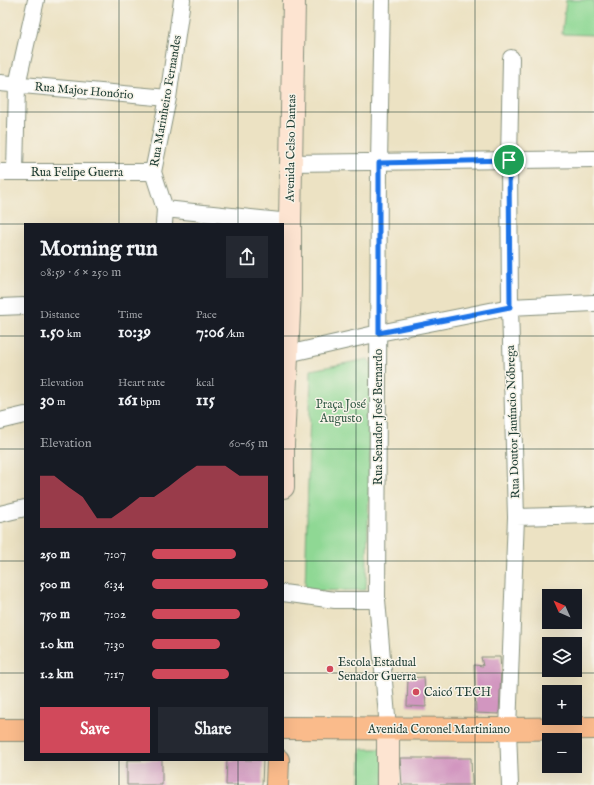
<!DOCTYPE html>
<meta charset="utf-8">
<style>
:root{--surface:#171b24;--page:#242831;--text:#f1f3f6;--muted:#9ea1a6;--accent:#d1495b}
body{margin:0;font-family:"IM FELL English",serif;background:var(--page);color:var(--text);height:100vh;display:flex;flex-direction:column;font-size:15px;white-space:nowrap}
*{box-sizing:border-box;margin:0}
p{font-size:13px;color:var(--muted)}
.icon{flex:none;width:22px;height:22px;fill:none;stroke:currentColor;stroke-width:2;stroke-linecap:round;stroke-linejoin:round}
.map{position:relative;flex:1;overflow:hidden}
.drawer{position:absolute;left:24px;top:223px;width:260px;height:538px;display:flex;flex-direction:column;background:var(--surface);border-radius:0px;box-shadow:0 4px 16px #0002}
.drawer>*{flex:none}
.needle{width:26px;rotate:315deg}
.fabs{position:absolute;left:542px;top:589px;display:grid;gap:8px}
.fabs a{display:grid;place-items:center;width:40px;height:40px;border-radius:0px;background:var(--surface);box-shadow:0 4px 16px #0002;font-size:20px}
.pin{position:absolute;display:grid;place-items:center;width:34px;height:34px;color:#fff;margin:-17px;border:2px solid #fff;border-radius:50%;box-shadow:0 1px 4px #0007}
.round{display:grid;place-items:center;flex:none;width:42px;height:42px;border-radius:0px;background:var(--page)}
.summary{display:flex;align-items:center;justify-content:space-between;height:68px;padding:0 16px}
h1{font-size:22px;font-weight:700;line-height:30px}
.stats{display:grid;grid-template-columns:repeat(3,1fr);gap:6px;height:68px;padding:4px 16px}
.stats div{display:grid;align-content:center}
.stats b{font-size:17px;font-weight:700}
.stats small{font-size:11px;font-weight:400}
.stats p{font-size:11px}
.chart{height:112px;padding:8px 16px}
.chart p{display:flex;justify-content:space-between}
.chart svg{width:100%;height:72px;margin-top:4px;fill:var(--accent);opacity:.7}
.action{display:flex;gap:8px;margin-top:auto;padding:8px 16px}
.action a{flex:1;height:46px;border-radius:0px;background:var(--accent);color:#fff;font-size:16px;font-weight:700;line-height:46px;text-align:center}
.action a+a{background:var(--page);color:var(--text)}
ul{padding:0 16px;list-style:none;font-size:13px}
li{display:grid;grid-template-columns:64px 48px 1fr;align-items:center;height:30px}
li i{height:10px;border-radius:5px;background:var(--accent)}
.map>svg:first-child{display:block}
</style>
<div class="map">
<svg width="594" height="785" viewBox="0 0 594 785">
<rect width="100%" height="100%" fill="#f7f3e8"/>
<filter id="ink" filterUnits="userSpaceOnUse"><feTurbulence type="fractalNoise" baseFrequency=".025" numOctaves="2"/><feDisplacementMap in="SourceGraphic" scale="8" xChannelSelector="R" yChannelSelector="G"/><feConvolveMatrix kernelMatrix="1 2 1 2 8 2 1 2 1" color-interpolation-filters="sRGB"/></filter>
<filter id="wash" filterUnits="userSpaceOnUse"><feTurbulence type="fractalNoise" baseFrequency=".012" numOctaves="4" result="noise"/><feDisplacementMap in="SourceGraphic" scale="16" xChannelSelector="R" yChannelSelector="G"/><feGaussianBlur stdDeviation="0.9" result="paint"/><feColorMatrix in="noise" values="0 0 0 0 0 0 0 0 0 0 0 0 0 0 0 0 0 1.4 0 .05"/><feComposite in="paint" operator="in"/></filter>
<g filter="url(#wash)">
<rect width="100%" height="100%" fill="#ece2c3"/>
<path fill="#8fd894" stroke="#578a64" d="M566,0H594V35L562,34Z
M368,359L373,366L366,590L305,591L311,370Z
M361,749H385L384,785H360Z"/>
<g id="blocks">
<path fill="#d296c0" d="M481,657H500L501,670L499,714L476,713L474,665L483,666Z
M424,677L426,707L407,706L408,678Z
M400,758H471L472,785H402Z
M127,760H162V785H127Z
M227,760H263L262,785H226Z"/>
</g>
</g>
<g filter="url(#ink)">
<use href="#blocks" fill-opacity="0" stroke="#86907c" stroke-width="1"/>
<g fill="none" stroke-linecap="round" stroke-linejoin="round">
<defs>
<path id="minor" d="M382,0L379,163L377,600L388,728
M0,83L168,98
M291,163L594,159
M0,172H153
M15,172L17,85L36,0
M165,209L290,222
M164,224L165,209L153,172L168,98L182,0
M0,307L25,306
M283,355L379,333L510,307L594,303
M0,421L25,415
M0,514L25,508
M516,517L594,515
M283,593L335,600H377
M510,785L508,729L516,517L510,307L509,160L511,58"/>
<path id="secondary" d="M283,487V444L290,290V222L294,0
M388,728V785"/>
<path id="primary" d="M283,728L508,729L594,728
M0,730H25
M277,785L278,760"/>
</defs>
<use href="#minor" stroke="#86907c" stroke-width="18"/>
<use href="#secondary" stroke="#86907c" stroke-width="24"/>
<use href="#primary" stroke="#86907c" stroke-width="24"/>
<use href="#minor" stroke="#fff" stroke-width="16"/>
<use href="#secondary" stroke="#fde4d1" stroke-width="22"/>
<use href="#primary" stroke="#fabb8b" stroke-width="22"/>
</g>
</g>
<g fill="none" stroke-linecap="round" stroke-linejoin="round" filter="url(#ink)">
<defs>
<path id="route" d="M509,160L510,307L379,333V163Z"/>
</defs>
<use href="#route" stroke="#fff" stroke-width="8"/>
<use href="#route" stroke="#1a73e8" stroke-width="5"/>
</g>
<path fill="none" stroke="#1f3d34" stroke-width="1" stroke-opacity="0.55" d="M119,0V224M238,0V224M356,0V785M475,0V785M0,112H594M0,224H25M283,224H594M0,336H25M283,336H594M0,449H25M283,449H594M0,561H25M283,561H594M0,673H25M283,673H594M119,760V785M238,760V785"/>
<g fill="#d1495b" stroke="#f7f3e8" stroke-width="1.5">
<circle cx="330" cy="669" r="4"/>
<circle cx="416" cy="692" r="4"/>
</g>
<g text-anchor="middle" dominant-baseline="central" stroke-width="3" stroke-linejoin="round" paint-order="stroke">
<g font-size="12" fill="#1f3d34" stroke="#f7f3e8">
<text transform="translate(84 91) rotate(5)">Rua Major Honório</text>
<text transform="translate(166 101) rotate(-80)">Rua Marinheiro Fernandes</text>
<text transform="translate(291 148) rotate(-89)">Avenida Celso Dantas</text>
<text x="77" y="172">Rua Felipe Guerra</text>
<text transform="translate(378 417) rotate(-90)">Rua Senador José Bernardo</text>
<text transform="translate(513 422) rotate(-92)">Rua Doutor Janúncio Nóbrega</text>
<text x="439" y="729">Avenida Coronel Martiniano</text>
</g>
<g font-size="12" fill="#355c47" stroke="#f7f3e8">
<text x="341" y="404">Praça José<tspan x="341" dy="14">Augusto</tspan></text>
</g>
<g font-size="12" fill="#1f3d34" stroke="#f7f3e8" text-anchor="start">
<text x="338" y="662">Escola Estadual<tspan x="338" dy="14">Senador Guerra</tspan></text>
<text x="424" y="692">Caicó TECH</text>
</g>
</g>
</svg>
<div class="fabs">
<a><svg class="needle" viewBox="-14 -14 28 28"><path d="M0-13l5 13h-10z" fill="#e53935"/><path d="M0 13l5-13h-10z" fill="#9ea1a6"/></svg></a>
<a><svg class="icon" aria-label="layers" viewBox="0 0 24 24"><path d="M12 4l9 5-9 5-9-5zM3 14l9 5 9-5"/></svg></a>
<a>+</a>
<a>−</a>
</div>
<div class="pin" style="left:509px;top:160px;background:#1e9e55"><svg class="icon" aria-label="arrive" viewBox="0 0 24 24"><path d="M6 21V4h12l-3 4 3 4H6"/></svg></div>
<section class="drawer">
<div class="summary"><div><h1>Morning run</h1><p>08:59 · 6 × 250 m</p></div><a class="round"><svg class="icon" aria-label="share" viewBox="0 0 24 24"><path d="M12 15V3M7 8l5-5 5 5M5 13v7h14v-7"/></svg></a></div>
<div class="stats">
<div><p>Distance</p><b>1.50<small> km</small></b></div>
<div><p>Time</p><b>10:39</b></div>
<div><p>Pace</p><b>7:06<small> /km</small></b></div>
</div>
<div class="stats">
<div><p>Elevation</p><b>30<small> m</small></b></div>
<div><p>Heart rate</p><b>161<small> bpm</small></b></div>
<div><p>kcal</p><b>115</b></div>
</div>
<div class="chart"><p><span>Elevation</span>60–65 m</p>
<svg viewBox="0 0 160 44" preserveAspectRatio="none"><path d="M0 44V12L10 12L20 19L30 25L40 38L50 38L60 32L70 25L80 25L90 19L100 12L110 6L120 6L130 6L140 12L150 12L160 12V44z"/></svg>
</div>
<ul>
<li><b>250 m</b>7:07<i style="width:72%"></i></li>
<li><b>500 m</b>6:34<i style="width:100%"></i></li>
<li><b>750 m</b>7:02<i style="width:76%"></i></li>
<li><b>1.0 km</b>7:30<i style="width:59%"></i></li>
<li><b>1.2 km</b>7:17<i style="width:66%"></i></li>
</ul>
<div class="action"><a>Save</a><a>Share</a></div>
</section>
</div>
